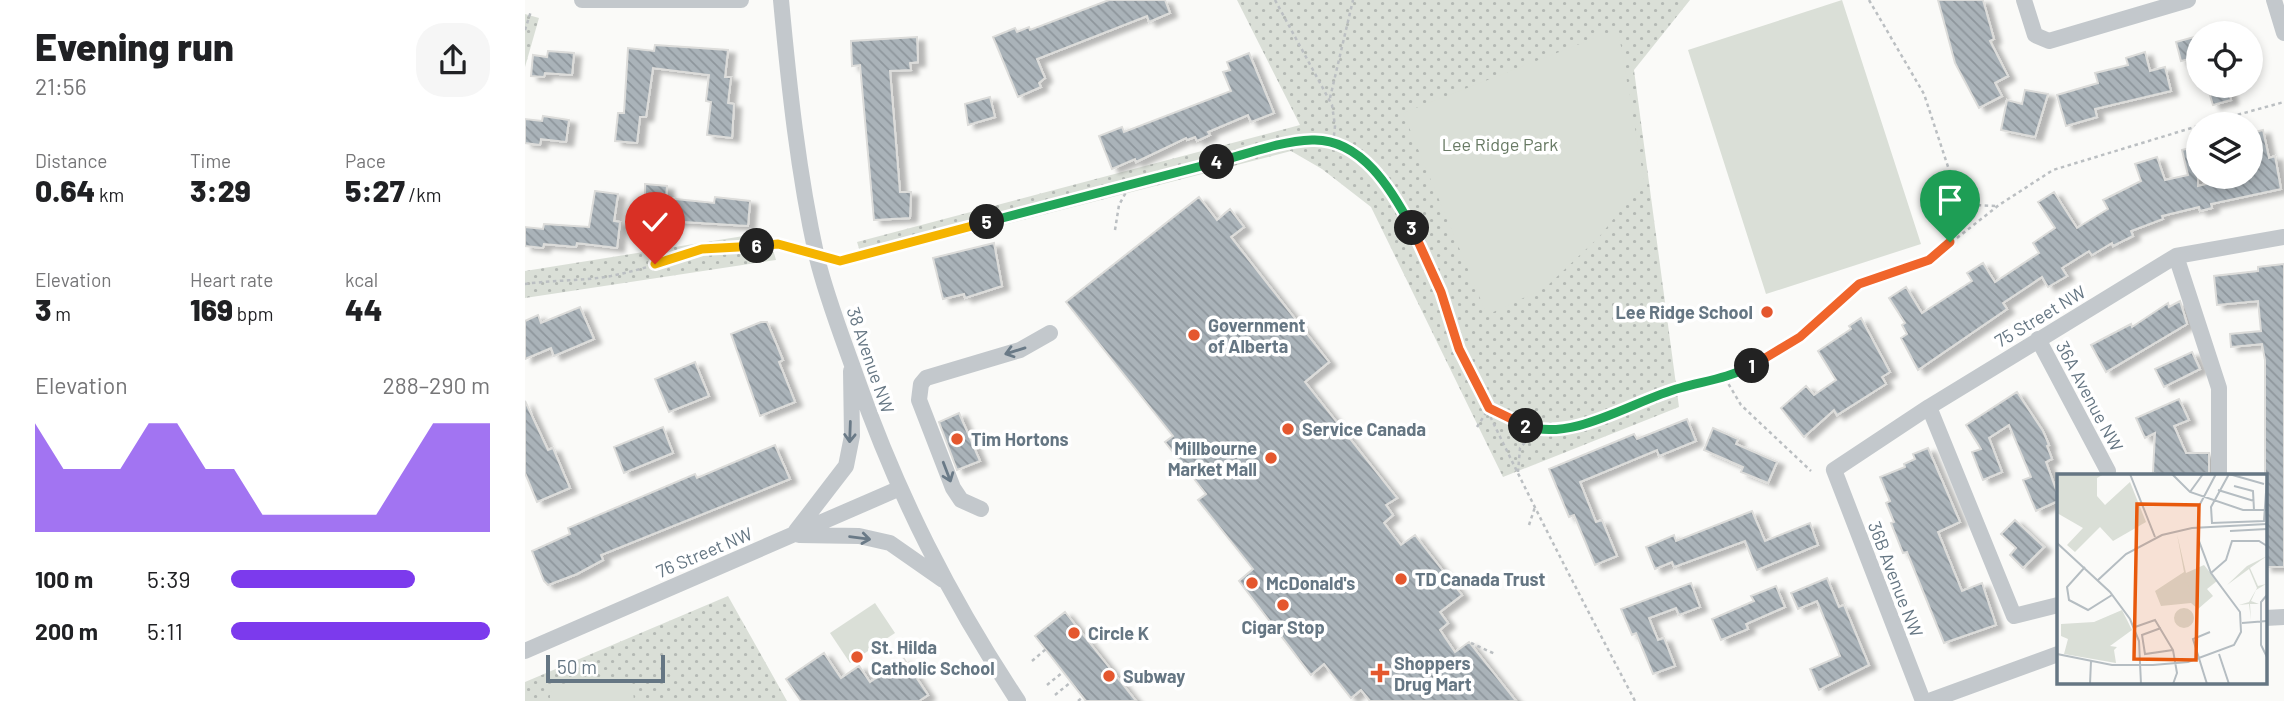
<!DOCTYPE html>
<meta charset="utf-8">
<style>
:root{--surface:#fff;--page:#f6f6f6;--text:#202124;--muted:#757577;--accent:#7c3aed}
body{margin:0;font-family:Barlow,sans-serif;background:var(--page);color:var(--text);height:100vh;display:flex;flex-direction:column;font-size:26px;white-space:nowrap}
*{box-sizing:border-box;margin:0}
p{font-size:23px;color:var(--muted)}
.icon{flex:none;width:38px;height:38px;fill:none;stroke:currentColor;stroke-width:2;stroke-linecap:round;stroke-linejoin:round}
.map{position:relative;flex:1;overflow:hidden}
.drawer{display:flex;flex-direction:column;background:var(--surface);width:525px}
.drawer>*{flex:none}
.controls{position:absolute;left:1661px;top:21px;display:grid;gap:14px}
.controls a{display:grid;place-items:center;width:77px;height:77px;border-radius:50%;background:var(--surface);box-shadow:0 4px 10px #0003;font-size:35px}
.scale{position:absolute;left:21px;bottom:18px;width:119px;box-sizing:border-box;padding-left:7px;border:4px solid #657683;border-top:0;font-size:19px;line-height:24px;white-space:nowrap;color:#657683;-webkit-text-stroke:5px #fff;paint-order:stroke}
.pin{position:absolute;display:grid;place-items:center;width:60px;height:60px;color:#fff;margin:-72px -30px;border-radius:50% 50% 50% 0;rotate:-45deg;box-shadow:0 0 7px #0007}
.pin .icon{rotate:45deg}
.km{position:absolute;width:35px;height:35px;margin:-18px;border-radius:50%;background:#222;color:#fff;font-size:19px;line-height:35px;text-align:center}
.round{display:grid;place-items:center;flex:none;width:74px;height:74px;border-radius:28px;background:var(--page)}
.head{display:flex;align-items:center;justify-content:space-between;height:119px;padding:0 35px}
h1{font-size:38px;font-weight:800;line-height:52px}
.figures{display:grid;grid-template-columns:repeat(3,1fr);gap:10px;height:119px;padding:7px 35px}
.figures div{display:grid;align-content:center}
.figures b{font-size:30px;font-weight:800}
.figures small{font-size:19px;font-weight:400}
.figures p{font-size:19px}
.chart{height:196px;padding:14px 35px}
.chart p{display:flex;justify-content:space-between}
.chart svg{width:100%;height:126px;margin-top:7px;fill:var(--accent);opacity:.7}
ul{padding:0 35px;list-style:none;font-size:23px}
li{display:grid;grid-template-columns:112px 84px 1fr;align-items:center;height:52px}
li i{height:18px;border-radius:9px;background:var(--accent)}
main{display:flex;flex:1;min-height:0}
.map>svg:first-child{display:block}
</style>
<main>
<section class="drawer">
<div class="head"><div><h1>Evening run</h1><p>21:56</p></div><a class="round"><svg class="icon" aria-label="share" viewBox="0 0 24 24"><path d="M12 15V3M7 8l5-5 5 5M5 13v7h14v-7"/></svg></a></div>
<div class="figures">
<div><p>Distance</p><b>0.64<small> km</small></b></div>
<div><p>Time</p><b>3:29</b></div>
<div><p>Pace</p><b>5:27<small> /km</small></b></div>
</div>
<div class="figures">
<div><p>Elevation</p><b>3<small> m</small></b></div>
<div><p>Heart rate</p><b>169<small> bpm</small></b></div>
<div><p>kcal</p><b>44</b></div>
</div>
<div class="chart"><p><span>Elevation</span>288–290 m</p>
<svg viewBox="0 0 160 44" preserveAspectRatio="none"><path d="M0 44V6L10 22L20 22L30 22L40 6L50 6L60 22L70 22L80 38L90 38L100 38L110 38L120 38L130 22L140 6L150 6L160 6V44z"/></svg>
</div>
<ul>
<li><b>100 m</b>5:39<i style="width:71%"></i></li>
<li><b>200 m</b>5:11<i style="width:100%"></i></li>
</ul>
</section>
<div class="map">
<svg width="1759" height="701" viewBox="0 0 1759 701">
<defs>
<pattern id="park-dots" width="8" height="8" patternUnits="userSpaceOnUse" patternTransform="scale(1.75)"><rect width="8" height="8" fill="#dadfd7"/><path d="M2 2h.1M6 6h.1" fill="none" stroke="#b4b9b4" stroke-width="1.8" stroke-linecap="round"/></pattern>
<pattern id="building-back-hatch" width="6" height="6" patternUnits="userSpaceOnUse" patternTransform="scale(1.75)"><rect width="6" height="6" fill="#aab3b9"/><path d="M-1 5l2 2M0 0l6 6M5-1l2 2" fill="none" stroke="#8e969c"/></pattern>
<filter id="shadow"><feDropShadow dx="7" dy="4" stdDeviation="2" flood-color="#0004"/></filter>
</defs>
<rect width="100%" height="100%" fill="#fafaf8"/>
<path fill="url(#park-dots)" d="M712,0H1165L1109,70L1154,407L978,477L846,207L797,169L766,151L338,261L332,242L775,125Z
M0,14L14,18L0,67Z
M243,232L251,260L0,298V271Z
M203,596L262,701H0V682Z"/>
<path fill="#dadfd7" d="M1317,0L1396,244L1241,294L1163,50Z
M1093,29L1119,181L1074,237L1020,288L962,315L878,113Z
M350,603L370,633L325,663L305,633Z
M107,679L109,701H25V692L35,684Z"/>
<path fill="url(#building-back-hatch)" stroke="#dcdcda" stroke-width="2" filter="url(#shadow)" d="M584,0H640L645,13L624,22L622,16L512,59L520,78L514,83L516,87L493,97L468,37L490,28L492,32L504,27L505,30Z
M1413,0H1458L1469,39L1465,41L1483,76L1470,83L1477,96L1454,108L1430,63Z
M1673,36V57L1656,61L1651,42Z
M392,37L393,62L385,63L386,70L365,71L375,192H386L385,218L349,220L335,65L327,66L326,41Z
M130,45L203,50L200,77H206L203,103L209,104L207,138L182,135L186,102L181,101L184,75L128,68L121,117H115L112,143L90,141L93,113H99L103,48L129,51Z
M23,51L49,53L47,75L20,73L19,77L6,76L8,55L22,57Z
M1620,52L1625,71L1640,67L1646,91L1570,109L1572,117L1541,126L1532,95L1573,83L1570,73L1603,65L1601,58Z
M724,53L749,113L726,122L723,115L683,132L685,135L672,141L670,137L662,140L661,138L611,162L610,159L587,169L574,136L597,127L599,132L706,91L698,72L705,70L702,62Z
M1693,86H1702L1706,100L1688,105L1683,89Z
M1500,90L1523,94L1510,137L1476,130L1482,100L1497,104Z
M465,97L470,117L443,125L440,104Z
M18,116L44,120L41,142L16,139L15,145L0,143V119L17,121Z
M1738,130L1744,158L1750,156L1756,189L1686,204L1687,208L1675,211L1674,207L1637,216L1638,219L1606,231L1608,236L1588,246L1587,243L1567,255L1564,251L1537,268L1542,276L1523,287L1517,277L1478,303L1482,309L1393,370L1376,338L1382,334L1377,325L1380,323L1364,298L1381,287L1397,313L1447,281L1442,273L1458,263L1470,282L1514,253L1508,243L1530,228L1513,202L1529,192L1552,228L1583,209L1578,200L1616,181L1610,164L1632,157L1640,180L1663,175L1657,150L1673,146V186L1702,179L1701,177H1726V133Z
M120,184L142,186L141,198L189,203L190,197L225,201L223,226L144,221L142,242L120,239Z
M70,191L93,194L89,221L95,222L92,248L52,243L51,247L19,244L18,248L0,246V227L18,229L19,224L64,227Z
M674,197L692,220L705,209L719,227L706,237L804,362L780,382L872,498L861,505L868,515L859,523L876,545L890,535L937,595L915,612L923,623L915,630L930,652L944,642L991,701H845L836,690L826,698L799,664L786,675L714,581L728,569L673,500L681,494L640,442L648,436L541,302Z
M469,243L477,286L440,298L439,294L418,299L408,258Z
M1759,264V567H1740V360L1737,344L1706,347L1705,334L1736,331L1733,301L1692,305L1689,276L1733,271V267Z
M1655,301L1662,324L1581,372L1566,345L1606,324L1607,327L1643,303L1644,307Z
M55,307L69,339L29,356L26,348L0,359V321L13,315L16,323Z
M1336,318L1365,372L1357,377L1361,384L1312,415L1309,410L1279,437L1256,408L1281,386L1289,395L1311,380L1293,351L1326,329L1324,326Z
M236,322H242L251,343L258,360L254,362L270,402L235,416L206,334Z
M1667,352L1675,369L1639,387L1630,369Z
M170,362L184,396L144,412L130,379Z
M1492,392L1518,431L1524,445L1522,446L1527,459L1521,462L1533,495V501L1511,511L1498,480L1506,477L1484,425L1464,438L1477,472L1458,480L1447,452L1456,449L1441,425Z
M1654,399L1664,420L1649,426L1661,453H1684V473L1633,475L1628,472L1630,433L1620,438L1611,418Z
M0,401L23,450L28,448L45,488L12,502L0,473Z
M434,413L455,461L432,470L414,422Z
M1162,419L1171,441L1134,456L1132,450L1055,482L1071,522L1077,520L1092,556L1070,565L1049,515L1044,517L1024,469L1109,434L1112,439Z
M138,427L148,453L99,473L89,447Z
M1188,428L1213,439L1211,444L1252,462L1243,483L1216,472L1218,467L1179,450Z
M250,445L265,479L76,555L78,560L52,574L23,585L19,581L7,551L45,534L43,528L170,474L172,478Z
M1403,448L1435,522L1413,532L1437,591L1457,583L1471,625L1419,643L1382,552L1378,553L1366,523L1369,522L1361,503L1365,501L1355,477L1380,467L1379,464L1390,459L1388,454Z
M1227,511L1240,541L1285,523L1293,545L1232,570L1220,541L1149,567L1147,562L1130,569L1121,547L1149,535L1151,541Z
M1490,520L1519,547L1498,568L1485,555L1491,548L1476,534Z
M1302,578L1314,607L1319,605L1344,665L1294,690L1285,669L1315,656L1292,601L1273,609L1266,593Z
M1166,583L1175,607L1154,615L1151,608L1124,618L1133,640L1139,638L1150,666L1128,674L1111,633L1107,635L1096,609Z
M1251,586L1260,607L1221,624L1223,629L1196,640L1187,619L1229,601L1226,596Z
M540,612L611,701H561L510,636Z
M299,653L316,678L334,666L345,682L379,659L403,695L394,701H276L261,679Z"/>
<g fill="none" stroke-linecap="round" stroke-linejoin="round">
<path stroke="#bbbfc2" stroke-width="2.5" stroke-dasharray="3.5 3.5" stroke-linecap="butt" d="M750,0L807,105L810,126L808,144
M1344,0L1399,94L1432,194L1450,205L1471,206
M0,30L6,11
M805,98L828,0
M1679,124L1759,102
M590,230L594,205L605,185
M1425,242L1431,219L1432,194
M308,259L315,260L770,142C794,138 822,143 840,160C875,194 900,247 917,293C927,321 934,351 947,378C998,487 1054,594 1110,701
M0,284C28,280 58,281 86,276C150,263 207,233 275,250
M1200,378L1216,405L1286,471
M952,427L964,408L1011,430L1047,426L1076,419L1155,388L1200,378L1239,361L1274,337L1334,284L1404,260L1474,205L1528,170L1673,126
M993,472L995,448L1011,430
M1004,525L1010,507
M946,643L970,654
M507,661L521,649
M522,685L538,672
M530,695L546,682
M553,701L558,697"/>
<path stroke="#c3c8cc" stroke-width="16" d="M57,0H216
M256,0C264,86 273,173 292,258C302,299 318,339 332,379C373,496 425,598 493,701
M1499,0L1510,35L1524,41L1663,0
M1749,0L1759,33
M1651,256L1694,388V475
M1513,339L1583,471
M1404,407L1489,616L1533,605
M456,509L436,500L428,488L394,400L396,384L401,378L495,350L525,333
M271,531L321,466L327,436L326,371
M274,535L334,536L365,543L418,580
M1740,618L1759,617
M0,651L373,489
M1398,701L1309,470L1404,407L1651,256L1759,237
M1404,701L1533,654"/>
</g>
<defs><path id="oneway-shaft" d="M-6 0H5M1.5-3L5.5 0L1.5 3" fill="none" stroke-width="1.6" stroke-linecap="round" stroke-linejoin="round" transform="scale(1.75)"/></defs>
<g stroke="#6a7a87">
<use href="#oneway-shaft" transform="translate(490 351) rotate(163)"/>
<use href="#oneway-shaft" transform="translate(325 432) rotate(92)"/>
<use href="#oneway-shaft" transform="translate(422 472) rotate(69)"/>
<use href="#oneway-shaft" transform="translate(335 538) rotate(7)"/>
</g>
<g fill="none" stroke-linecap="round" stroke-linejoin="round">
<defs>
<path id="split-1" d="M1227,366L1275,337L1334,284L1404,260L1425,242"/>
<path id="split-2" d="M1001,426C1049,442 1109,400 1155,388C1180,381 1203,378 1227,366"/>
<path id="split-3" d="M887,228L916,292L934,349L964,408L1001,426"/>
<path id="split-4" d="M692,162C722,154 756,141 787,140C836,138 867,190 887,228"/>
<path id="split-5" d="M462,222L692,162"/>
<path id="split-6" d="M232,246L253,244L315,261L462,222"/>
<path id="split-7" d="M130,264L177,249L232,246"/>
</defs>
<use href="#split-1" stroke="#fff" stroke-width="14"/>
<use href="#split-2" stroke="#fff" stroke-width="14"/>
<use href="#split-3" stroke="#fff" stroke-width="14"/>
<use href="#split-4" stroke="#fff" stroke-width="14"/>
<use href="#split-5" stroke="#fff" stroke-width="14"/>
<use href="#split-6" stroke="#fff" stroke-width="14"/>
<use href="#split-7" stroke="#fff" stroke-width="14"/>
<use href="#split-1" stroke="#f0652b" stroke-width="9"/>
<use href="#split-2" stroke="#22a559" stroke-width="9"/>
<use href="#split-3" stroke="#f0652b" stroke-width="9"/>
<use href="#split-4" stroke="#22a559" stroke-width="9"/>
<use href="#split-5" stroke="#22a559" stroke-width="9"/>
<use href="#split-6" stroke="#f5b400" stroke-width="9"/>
<use href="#split-7" stroke="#f5b400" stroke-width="9"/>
</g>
<g fill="#e4572e" stroke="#fff" stroke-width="2.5">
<circle cx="1242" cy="312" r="7"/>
<circle cx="669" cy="335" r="7"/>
<circle cx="763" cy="429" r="7"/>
<circle cx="432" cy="439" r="7"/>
<circle cx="746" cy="458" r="7"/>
<circle cx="876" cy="579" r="7"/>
<circle cx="727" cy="583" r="7"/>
<circle cx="758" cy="605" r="7"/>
<circle cx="549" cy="633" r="7"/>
<circle cx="332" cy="657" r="7"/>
<path d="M851.5 662.5h7v7h7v7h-7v7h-7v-7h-7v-7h7z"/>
<circle cx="584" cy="676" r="7"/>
</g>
<g text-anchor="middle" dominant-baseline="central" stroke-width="7" stroke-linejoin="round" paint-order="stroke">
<g font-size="18" fill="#687a64" stroke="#fff">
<text x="975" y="144">Lee Ridge Park</text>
</g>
<g font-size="18" font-weight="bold" fill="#657683" stroke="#fff" text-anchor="start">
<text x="1228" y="312" text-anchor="end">Lee Ridge School</text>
<text x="683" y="325">Government<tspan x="683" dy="21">of Alberta</tspan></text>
<text x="777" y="429">Service Canada</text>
<text x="446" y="439">Tim Hortons</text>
<text x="732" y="448" text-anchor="end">Millbourne<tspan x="732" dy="21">Market Mall</tspan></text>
<text x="890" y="579">TD Canada Trust</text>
<text x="741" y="583">McDonald's</text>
<text x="758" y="627" text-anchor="middle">Cigar Stop</text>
<text x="563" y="633">Circle K</text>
<text x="346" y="647">St. Hilda<tspan x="346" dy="21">Catholic School</tspan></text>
<text x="869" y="663">Shoppers<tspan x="869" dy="21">Drug Mart</tspan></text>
<text x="598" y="676">Subway</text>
</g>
<g font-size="18" fill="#657683" stroke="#fff">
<text transform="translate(1515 316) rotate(-31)">75 Street NW</text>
<text transform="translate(346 360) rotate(71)">38 Avenue NW</text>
<text transform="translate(1565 396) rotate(62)">36A Avenue NW</text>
<text transform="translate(179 552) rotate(-23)">76 Street NW</text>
<text transform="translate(1371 579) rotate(69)">36B Avenue NW</text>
</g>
</g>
<g transform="translate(1532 474)">
<rect width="210" height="210" fill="#fafaf8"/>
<path d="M0,0H47L40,4V22L48,31L73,8L89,48L56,67L43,53L18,78L10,71L26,54L0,39ZM120,60L129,99L147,91L160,107L150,115L156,122L141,135L134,129L104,132L98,117L127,98ZM210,82L193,94L201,112L209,110L199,116L194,127L202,130H193L194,146L192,130L182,131L192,128L200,114L192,95L170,111L190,92ZM65,136L75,156L53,172L60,173L57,176L59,189L7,180L11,165L4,162V150L37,148Z" fill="#dadfd7"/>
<path d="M0,10H13V33H0ZM130,108L137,127L124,129L112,115ZM117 144a10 10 0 1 1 20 0a10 10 0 1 1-20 0Z" fill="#dadfd7"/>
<path fill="none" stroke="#b5bdc2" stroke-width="2" d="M73,0L98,63M115,0L133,18L186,36H210M172,0L154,33L155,49L207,47L210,4M172,0L207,10M177,12L196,17L197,36M161,16L197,27M133,18L146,0M173,57L210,55M0,69L53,118L73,145L82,167L84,210M28,93L10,113L12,126L31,136L55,121M154,99L169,86L175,67H202L210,72M41,106L69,80L105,61L135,54L210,50M210,121L204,128V171L210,183M185,149L210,147M78,153L98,146L116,176L120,199L116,210M104,154L85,161L88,180L116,176M0,180L55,191H96L131,188L177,171L184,158L183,138L154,99L142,67V32L159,0M162,180L172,210M33,210L34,187M150,210L136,165L153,158"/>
<path fill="#e8590c" fill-opacity="0.15" stroke="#e8590c" stroke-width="3.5" d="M80,30L142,31L139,186L77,185Z"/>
<rect width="210" height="210" fill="none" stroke="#657683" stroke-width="3.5"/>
</g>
</svg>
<div class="controls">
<a><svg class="icon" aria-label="locate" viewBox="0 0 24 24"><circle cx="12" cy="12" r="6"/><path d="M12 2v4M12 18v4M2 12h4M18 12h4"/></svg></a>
<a><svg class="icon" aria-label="layers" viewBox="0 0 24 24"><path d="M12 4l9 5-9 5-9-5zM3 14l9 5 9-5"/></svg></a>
</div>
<div class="scale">50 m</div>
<div class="pin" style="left:1425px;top:242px;background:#1e9e55"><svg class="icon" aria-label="arrive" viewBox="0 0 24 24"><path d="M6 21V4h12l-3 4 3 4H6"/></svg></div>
<div class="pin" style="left:130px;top:264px;background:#d93025"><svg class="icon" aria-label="check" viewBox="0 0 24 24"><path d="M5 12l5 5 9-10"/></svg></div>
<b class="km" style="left:1227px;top:366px">1</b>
<b class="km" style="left:1001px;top:426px">2</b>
<b class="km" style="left:887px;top:228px">3</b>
<b class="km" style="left:692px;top:162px">4</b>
<b class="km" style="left:462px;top:222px">5</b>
<b class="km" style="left:232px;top:246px">6</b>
</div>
</main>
